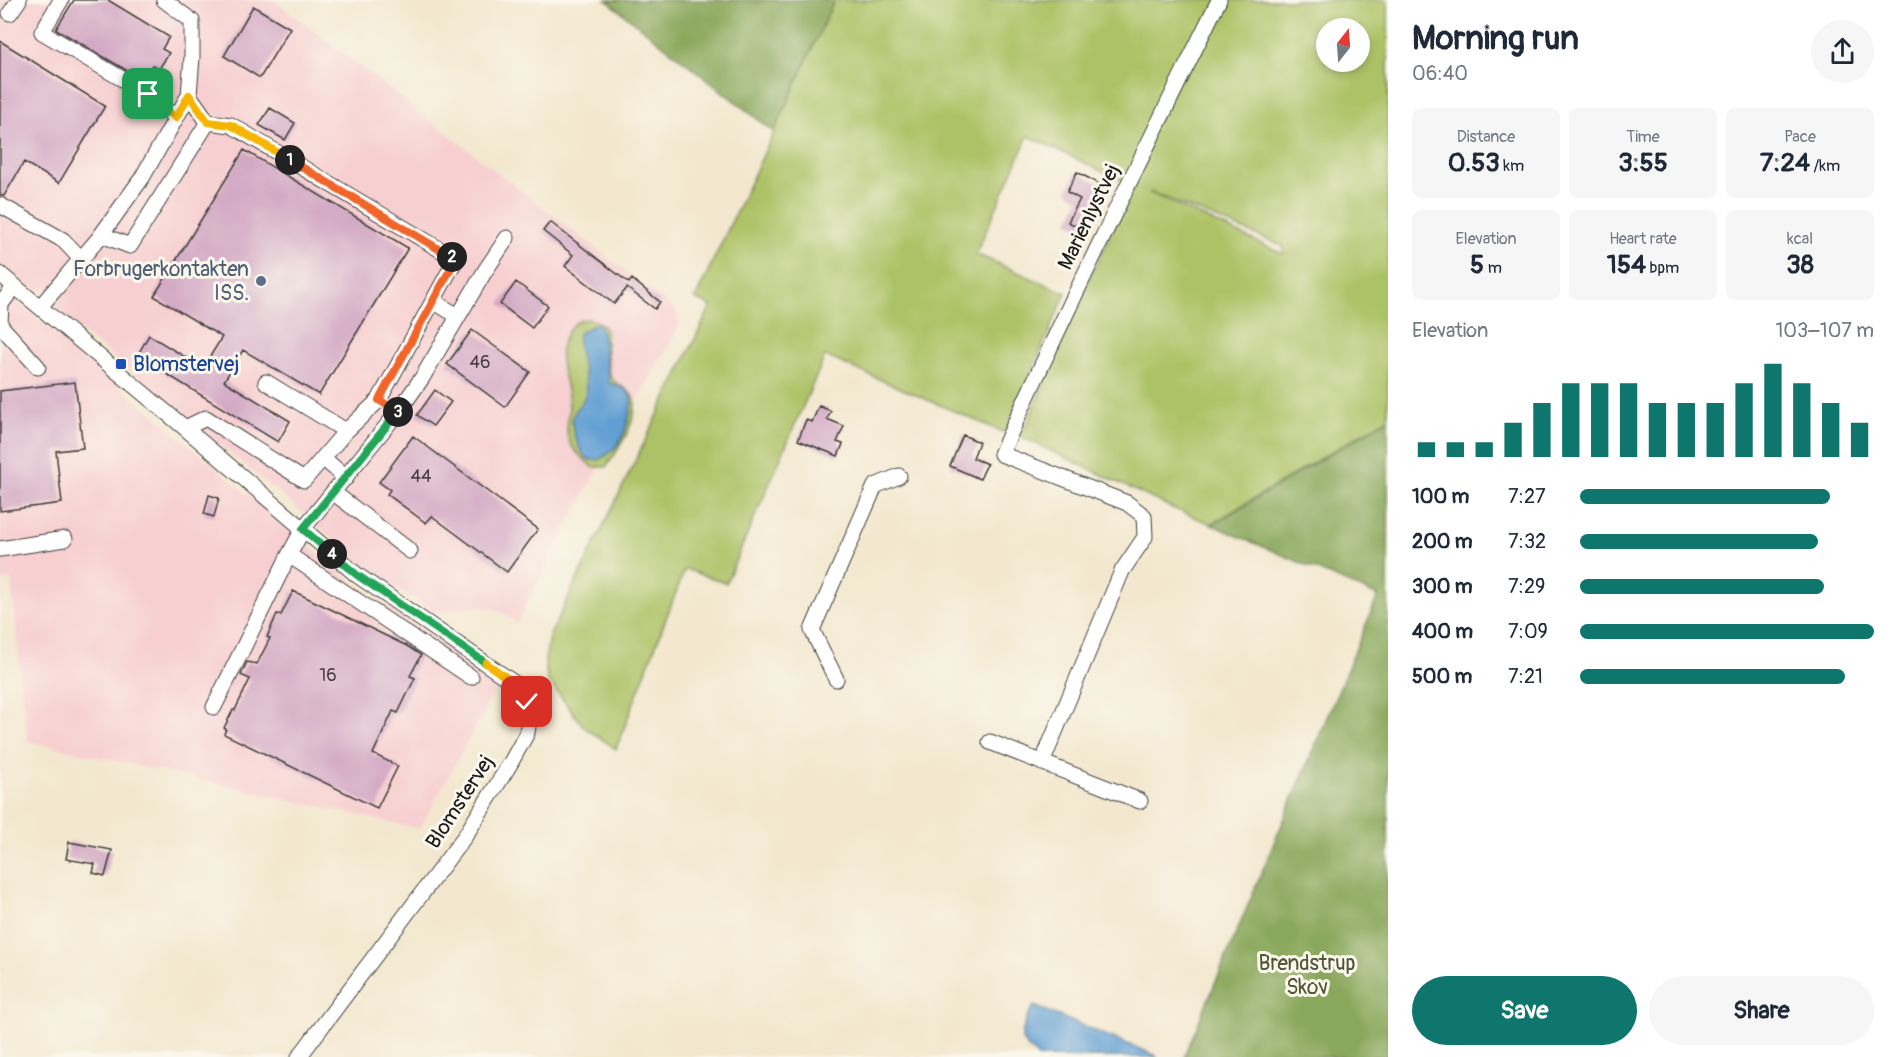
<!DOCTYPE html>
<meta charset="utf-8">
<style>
:root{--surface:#fff;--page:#f6f6f7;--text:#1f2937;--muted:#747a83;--accent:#0f766e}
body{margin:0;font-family:Pangolin,sans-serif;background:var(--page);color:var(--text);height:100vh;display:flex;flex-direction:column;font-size:22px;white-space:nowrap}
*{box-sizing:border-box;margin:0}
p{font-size:20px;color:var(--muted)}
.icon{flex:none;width:33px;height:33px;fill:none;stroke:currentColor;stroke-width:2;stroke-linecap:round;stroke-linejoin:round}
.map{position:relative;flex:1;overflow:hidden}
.sheet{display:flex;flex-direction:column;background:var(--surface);width:510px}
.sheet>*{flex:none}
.needle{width:39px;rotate:17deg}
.controls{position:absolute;left:1316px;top:18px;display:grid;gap:12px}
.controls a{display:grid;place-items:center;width:54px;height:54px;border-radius:50%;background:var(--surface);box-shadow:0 3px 9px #0003;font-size:30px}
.pin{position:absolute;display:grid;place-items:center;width:51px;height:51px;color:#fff;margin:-26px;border-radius:12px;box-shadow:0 3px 9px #0006}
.km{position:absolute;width:30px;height:30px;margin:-15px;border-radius:50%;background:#222;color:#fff;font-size:16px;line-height:30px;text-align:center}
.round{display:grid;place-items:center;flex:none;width:63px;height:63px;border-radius:32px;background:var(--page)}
.summary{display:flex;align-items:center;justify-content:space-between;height:102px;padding:0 24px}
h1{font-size:33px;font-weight:700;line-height:45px}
.metrics{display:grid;grid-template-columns:repeat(3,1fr);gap:9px;height:102px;padding:6px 24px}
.metrics div{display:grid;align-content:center;border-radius:9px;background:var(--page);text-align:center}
.metrics b{font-size:26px;font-weight:700}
.metrics small{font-size:16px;font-weight:400}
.metrics p{font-size:16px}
.chart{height:168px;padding:12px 24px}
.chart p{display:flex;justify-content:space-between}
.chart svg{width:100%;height:108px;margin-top:6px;stroke:var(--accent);stroke-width:6}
.primary-button{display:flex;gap:12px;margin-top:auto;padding:12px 24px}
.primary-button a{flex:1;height:69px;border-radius:36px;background:var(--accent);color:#fff;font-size:24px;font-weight:700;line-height:69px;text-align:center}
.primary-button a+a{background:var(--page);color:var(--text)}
ul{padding:0 24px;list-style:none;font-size:20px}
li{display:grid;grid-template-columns:96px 72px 1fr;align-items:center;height:45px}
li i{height:15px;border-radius:8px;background:var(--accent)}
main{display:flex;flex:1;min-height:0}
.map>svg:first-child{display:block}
</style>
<main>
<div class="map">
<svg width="1388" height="1057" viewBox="0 0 1388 1057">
<rect width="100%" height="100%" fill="#fbf7ec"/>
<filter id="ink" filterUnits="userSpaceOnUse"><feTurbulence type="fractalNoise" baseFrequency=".0167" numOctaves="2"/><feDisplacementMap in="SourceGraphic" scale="12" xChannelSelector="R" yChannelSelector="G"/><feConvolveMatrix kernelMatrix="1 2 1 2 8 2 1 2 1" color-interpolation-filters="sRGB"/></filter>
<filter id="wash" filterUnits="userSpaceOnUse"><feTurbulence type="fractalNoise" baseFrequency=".008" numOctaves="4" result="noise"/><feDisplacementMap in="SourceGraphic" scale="24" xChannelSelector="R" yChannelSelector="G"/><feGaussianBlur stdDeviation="1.35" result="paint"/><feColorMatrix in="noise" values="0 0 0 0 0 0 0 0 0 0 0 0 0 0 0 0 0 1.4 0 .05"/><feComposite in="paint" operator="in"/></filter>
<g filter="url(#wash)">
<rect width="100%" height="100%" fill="#f3e8cf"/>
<path fill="#f7cfd0" d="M0,0H274L676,310L680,325L562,534L517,624L503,612L480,606L433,612L361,564L294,506L61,315L60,311H56L58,296L46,288L39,290L28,287L0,264Z
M0,286L352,582L499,683L420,829L27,741L11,579L0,581Z"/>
<path fill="#adc266" stroke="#646f41" stroke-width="1.5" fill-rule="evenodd" d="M834,0H1388V418L1211,524L1170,507L1021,437L1080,299L1133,186L1028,136L976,254L1066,293L1005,433L825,356L726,583L685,569L616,749L584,727L547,679L545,661L549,637L711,306L695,299L774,132ZM1326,28H1359V62H1326ZM1151,192L1283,246L1284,254L1150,193Z
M588,319C597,320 601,323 606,330C606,340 607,369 611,377C615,385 627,387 632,395C643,413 618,451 606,467H592C585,460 574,452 570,443C564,431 569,419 569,407C569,378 550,358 569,330C574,322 579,320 588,319Z"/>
<path fill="#8aa85b" stroke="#53623c" stroke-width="1.5" d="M606,0H829L833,3L774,132Z
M1388,419V1057H1184L1378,596L1212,525Z"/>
<path fill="#619fd3" stroke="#3e5e78" stroke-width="1.5" d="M594,324H598C606,333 604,367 610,383C618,386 625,387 630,395C635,403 625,433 620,441C615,449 606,456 598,460C594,460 591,460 588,459C580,454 569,425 573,416C579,403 586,403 586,386C585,368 577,352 578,334Z
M1034,1006L1155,1055L1157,1057H1038C1025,1044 1017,1043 1025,1024C1027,1017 1029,1012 1034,1006Z"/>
<g id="blocks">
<path fill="#d3a8c4" d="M74,0H108L169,37L162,49L169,53L159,69L152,65L143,80L56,29Z
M253,6L290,28L260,78L224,56Z
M0,41L105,106L59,183L24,162L4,196L0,195Z
M270,108L295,123L285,140L259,125Z
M244,150L408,248L319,395L243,350L224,381L290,421L278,442L137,356L149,335L203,368L222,337L154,296Z
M1077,172L1107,188L1101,200L1097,198L1082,229L1068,222L1080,199L1067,192Z
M550,222L629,283L632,279L660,302L655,309L627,288L614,304L565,266L573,255L543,231Z
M516,282L548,306L532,328L500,304Z
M472,330L530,372L505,407L447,364Z
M75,382L83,448L56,451L62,503L0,511V391Z
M435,390L451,402L433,426L417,415Z
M819,406L831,411L827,419L844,426L837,442L843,444L838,456L798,440L806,420L812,422Z
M963,435L979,442L973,458L987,464L980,479L950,466Z
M413,436L538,529L507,572L432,516L426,523L387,494L390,490L379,482Z
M209,495L219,498L214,517L204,514Z
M293,591L407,646L421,655L410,676L415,678L398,713L393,711L373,754L398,766L377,808L224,734L226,729L224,728L233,710H235L250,679L241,675L247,662L257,664L270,638L267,637L277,614L281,615Z
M69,842L112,850L105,876L93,873L95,864L66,859Z"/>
</g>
</g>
<g filter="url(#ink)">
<use href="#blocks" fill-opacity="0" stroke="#3c3b37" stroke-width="1.5"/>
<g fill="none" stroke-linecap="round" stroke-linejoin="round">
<defs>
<path id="minor" d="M61,0L42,32L148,94L176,118
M10,13L19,0
M0,205L63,240L82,260
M102,235L130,246L208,122L189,95
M0,274L185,428L357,575L514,683L527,702L530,713L527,733L510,764L465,836L299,1057
M15,286L1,304L0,325L38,367
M433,301L458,316
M40,307L99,238L142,178L189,95L192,57V21L164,0
M266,382L346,431
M185,428L206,418L304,480L346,431L379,400L456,259L231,125L208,122
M323,458L346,478
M334,493L410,551
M0,549L65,539
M289,555L471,677
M836,679L812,630L875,486L899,476
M214,707L289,555L303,529L398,412L422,378L485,271L507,238
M990,742L1140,801
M1042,763L1122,571L1145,537L1144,516L1127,503L1001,454C1070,301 1145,150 1219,0"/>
</defs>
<use href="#minor" stroke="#3c3b37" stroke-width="17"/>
<use href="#minor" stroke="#fff" stroke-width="15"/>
</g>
</g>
<g fill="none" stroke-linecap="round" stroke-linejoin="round" filter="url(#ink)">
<defs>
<path id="split-1" d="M148,94L176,118L189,95L208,122L231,125L290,160"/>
<path id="split-2" d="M290,160L452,257"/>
<path id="split-3" d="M398,412L379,400L456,259L452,257"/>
<path id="split-4" d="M332,554L303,529L398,412"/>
<path id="split-5" d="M332,554L357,575L486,663"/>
<path id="split-6" d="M486,663L514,683L527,702"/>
</defs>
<use href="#split-1" stroke="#fff" stroke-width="12"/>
<use href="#split-2" stroke="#fff" stroke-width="12"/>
<use href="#split-3" stroke="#fff" stroke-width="12"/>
<use href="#split-4" stroke="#fff" stroke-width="12"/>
<use href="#split-5" stroke="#fff" stroke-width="12"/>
<use href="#split-6" stroke="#fff" stroke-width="12"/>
<use href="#split-1" stroke="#f5b400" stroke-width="8"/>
<use href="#split-2" stroke="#f0652b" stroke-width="8"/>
<use href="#split-3" stroke="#f0652b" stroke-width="8"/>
<use href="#split-4" stroke="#22a559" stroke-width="8"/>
<use href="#split-5" stroke="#22a559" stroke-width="8"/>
<use href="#split-6" stroke="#f5b400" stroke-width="8"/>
</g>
<circle fill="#5c6f8a" stroke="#fbf7ec" stroke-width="2" cx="261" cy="281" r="6"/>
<rect fill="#1a4fb4" stroke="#fbf7ec" stroke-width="2" x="115" y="358" width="12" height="12" rx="3"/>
<g text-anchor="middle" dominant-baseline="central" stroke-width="6" stroke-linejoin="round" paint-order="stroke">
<g font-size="18" fill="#4a3f46">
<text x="480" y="362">46</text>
<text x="421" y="476">44</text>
<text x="328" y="675">16</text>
</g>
<g font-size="21" fill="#1c1c1c" stroke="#fbf7ec">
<text transform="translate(1089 217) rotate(-64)">Marienlystvej</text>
<text transform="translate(460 802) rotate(-57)">Blomstervej</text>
</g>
<g font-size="21" fill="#4e5e75" stroke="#fbf7ec" text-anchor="end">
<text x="249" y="269">Forbrugerkontakten<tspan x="249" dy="24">ISS.</tspan></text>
</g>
<g font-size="21" fill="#164399" stroke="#fbf7ec" text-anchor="start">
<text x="133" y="364">Blomstervej</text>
</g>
<g font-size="21" fill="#4f5636" stroke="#fbf7ec">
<text x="1307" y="963">Brendstrup<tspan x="1307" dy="24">Skov</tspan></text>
</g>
</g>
</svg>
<div class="controls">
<a><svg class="needle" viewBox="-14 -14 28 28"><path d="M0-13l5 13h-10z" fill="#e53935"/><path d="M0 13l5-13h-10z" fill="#747a83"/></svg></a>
</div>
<div class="pin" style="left:148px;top:94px;background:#1e9e55"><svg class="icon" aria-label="arrive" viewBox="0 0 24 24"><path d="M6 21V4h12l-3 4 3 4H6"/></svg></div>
<div class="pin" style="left:527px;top:702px;background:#d93025"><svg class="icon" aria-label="check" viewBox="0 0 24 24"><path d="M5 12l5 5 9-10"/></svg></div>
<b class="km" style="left:290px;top:160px">1</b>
<b class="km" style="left:452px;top:257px">2</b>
<b class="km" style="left:398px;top:412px">3</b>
<b class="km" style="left:332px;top:554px">4</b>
</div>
<section class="sheet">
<div class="summary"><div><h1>Morning run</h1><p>06:40</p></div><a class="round"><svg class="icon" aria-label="share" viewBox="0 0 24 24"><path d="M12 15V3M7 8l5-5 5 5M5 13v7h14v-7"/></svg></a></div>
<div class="metrics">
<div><p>Distance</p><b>0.53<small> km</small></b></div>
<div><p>Time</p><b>3:55</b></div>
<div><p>Pace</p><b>7:24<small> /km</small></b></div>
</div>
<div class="metrics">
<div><p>Elevation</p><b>5<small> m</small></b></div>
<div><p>Heart rate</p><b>154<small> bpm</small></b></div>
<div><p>kcal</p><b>38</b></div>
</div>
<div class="chart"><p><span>Elevation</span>103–107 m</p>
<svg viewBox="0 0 160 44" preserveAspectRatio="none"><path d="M5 44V38M15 44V38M25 44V38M35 44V30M45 44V22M55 44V14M65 44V14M75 44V14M85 44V22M95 44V22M105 44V22M115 44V14M125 44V6M135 44V14M145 44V22M155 44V30"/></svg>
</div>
<ul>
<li><b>100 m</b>7:27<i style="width:85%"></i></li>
<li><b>200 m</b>7:32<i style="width:81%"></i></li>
<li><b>300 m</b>7:29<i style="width:83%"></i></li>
<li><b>400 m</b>7:09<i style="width:100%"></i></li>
<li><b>500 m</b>7:21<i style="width:90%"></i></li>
</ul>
<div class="primary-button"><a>Save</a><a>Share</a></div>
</section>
</main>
